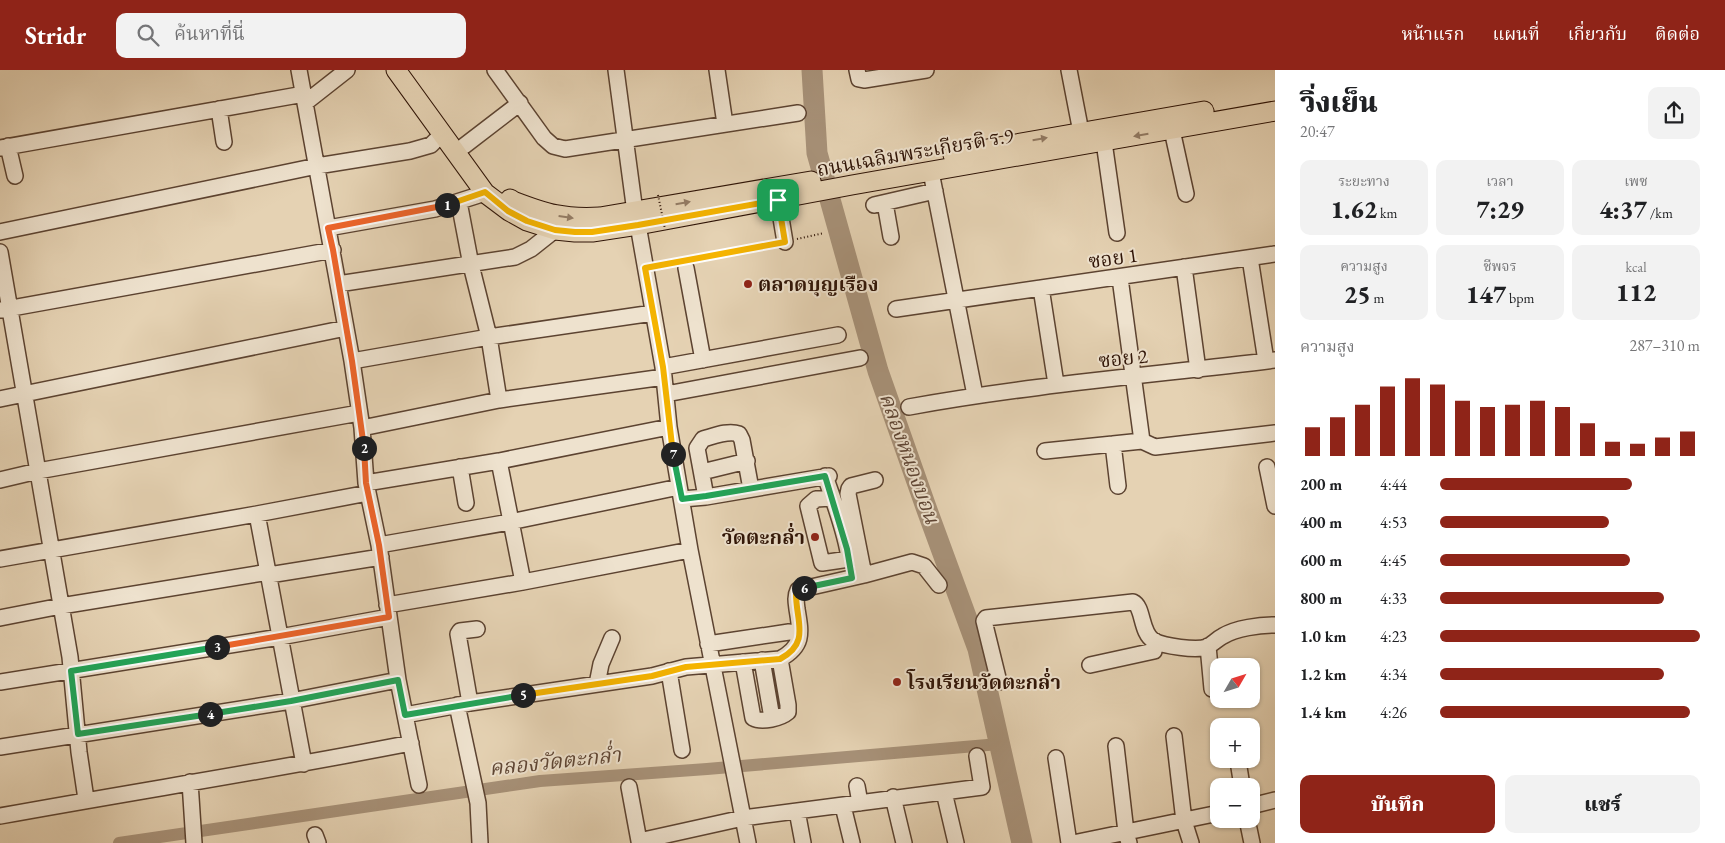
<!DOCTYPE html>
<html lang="th">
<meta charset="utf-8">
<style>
:root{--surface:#fff;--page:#f2f2f2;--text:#202124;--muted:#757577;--accent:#8f2418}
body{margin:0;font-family:"EB Garamond","Noto Serif Thai",serif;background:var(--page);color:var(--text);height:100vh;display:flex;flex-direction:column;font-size:19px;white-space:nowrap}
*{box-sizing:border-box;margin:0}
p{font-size:16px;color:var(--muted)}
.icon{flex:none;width:28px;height:28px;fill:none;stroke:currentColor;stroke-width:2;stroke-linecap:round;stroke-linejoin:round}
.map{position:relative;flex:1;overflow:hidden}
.details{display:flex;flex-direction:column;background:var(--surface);width:450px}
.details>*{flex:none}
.needle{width:32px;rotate:51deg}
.buttons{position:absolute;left:1210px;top:588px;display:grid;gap:10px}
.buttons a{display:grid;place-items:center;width:50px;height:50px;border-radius:10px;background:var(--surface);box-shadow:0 1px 4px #0004;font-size:25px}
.pin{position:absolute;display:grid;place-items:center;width:42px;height:42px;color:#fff;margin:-21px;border-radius:10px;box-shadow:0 2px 8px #0006}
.km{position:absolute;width:25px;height:25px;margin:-12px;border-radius:50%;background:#222;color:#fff;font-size:14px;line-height:25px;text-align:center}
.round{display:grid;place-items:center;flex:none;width:52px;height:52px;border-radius:10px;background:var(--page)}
.head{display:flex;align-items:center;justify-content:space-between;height:85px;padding:0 25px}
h1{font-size:28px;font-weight:800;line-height:38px}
.stats{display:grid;grid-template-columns:repeat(3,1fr);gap:8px;height:85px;padding:5px 25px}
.stats div{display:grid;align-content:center;border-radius:10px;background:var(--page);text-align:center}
.stats b{font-size:25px;font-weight:800}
.stats small{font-size:14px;font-weight:400}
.stats p{font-size:14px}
.chart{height:140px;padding:10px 25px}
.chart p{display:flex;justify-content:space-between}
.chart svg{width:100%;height:90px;margin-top:5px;stroke:var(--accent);stroke-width:6}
.button{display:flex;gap:10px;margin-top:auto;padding:10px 25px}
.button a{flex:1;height:58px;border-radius:10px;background:var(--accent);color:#fff;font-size:20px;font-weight:800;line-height:58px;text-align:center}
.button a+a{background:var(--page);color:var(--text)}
ul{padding:0 25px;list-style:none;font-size:16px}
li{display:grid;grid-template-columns:80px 60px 1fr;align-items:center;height:38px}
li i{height:12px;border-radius:6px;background:var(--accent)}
header{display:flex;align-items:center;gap:30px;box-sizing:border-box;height:70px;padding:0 25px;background:var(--accent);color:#fff}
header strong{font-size:24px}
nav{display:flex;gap:28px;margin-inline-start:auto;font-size:18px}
.search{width:350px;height:45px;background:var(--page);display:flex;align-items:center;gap:12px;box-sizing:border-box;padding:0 18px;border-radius:10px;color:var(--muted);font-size:19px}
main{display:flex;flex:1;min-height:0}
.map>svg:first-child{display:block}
</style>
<header>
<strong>Stridr</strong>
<div class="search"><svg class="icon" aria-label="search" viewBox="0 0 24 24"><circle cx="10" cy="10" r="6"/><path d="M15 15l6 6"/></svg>ค้นหาที่นี่</div>
<nav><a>หน้าแรก</a><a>แผนที่</a><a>เกี่ยวกับ</a><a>ติดต่อ</a></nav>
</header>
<main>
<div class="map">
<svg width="1275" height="773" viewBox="0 0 1275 773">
<rect width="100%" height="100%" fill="#e5d2b3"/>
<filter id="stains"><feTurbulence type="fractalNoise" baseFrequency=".004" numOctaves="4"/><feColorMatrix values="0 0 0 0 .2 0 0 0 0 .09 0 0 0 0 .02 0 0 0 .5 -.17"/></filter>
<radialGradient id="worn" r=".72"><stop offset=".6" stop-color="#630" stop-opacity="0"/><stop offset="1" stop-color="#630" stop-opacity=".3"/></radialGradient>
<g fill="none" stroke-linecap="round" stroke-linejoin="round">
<path stroke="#a79178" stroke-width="12" d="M119,773L540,711L707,699L999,674"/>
<path stroke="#a79178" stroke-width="21" d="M812,0L817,83L878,301L927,440L978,579L1022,773"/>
<defs>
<path id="minor" d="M299,0L352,291L362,358L366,413L379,475L398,610L419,715
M495,0L544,68L553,76L565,79L798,43
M616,0L635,142
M717,0L725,54
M857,0L859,9L864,10L926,0
M1069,0L1081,62
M305,33L347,0
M219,39L224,72
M1172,60L1186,124
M1104,72L1117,163
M8,76L15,106
M464,76L520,33
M0,78L304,24
M931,102L975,325
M778,130L785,172
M459,132L471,195L489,267L499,330
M885,133L891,167
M874,135L935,121
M638,155L663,297L669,357L690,480L748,773
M328,158L435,139L485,123
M0,162L317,96L410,81L431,75L442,64
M0,182L70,587L79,682L86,729
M1250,188L1266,291
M1184,197L1198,300
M686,198L703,290
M1120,208L1142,371L1155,377L1275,363
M338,214L515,187L531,179L555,160
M1041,218L1056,314
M896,239L1275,184
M1,240L333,180
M352,291L489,267L653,243
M663,297L838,265
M666,324L860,288
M0,329L346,258
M909,337C1030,315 1153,305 1275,290
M362,358L499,330L664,307
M1113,374L1118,416
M1045,381L1142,371
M499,391L523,512
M460,397L466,433
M1267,397L1275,436
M702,402L747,391
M825,406C833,429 847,466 849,489L822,493L808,436L816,429L832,428
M0,410L38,401L359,343
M366,413L499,391L669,357
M706,427L697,378L703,369C714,366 728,360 739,364L742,370L751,419
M682,429L706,427L829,406
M257,444L304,694
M379,475L510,452L679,417
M0,489L257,444L368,423
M269,505L381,487
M864,505L848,424L849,419L851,416L875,410
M387,535L523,512L690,480
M0,548L61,536L269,502
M708,574L789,562
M1208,576L1212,619
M762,590L772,648
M743,592L753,648C762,653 781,648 788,642V635L780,589
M1090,595L1154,581L1155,571
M669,601L682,680
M0,612L280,567L389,547
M999,612L984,551L986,548L1133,532C1144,537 1140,563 1154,571C1164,576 1196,581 1207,577C1213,574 1217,569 1223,566C1236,558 1260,555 1275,555
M597,614L601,594L612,568
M470,633L458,564L460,561L477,559
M457,635L478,733L480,773
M405,645L470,633L652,606L686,597L780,589C804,576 801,563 797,539C796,532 795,526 798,520L864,505L912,492L924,496L939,515
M1174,666L1184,751L1191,773
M1116,676L1126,762L1129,773
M0,677L291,631L398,610
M1056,688L1069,773
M1238,691L1242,716
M190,712L194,773
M857,716L860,733
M629,717L639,771L743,748L982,717L977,686
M944,722L956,773
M893,727L904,773
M843,736L852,773
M1251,736L1275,730
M797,741L803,773
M0,746C137,721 274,700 411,673
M1247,749L1252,773
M315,765L318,773
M1073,773L1219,743"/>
<path id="major" d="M396,0L485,123L509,141L527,151L555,160L575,162H592L638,155L852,115L1275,41
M953,85L1204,41
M510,129L513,131C547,144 563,149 600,147L811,111"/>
</defs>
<use href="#minor" stroke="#5c4331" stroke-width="18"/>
<use href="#major" stroke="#2e1306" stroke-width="21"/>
<path stroke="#2e1306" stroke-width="2" stroke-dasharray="1 2.5" stroke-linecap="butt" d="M797,169L824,163
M694,189L773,174
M657,196L675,193"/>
<use href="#minor" stroke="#eee2ce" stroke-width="15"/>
<use href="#major" stroke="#e5d2b3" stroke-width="19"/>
<path stroke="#2e1306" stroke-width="2" stroke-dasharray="1 2.5" stroke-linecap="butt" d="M658,125L665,159"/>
</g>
<defs><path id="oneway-solid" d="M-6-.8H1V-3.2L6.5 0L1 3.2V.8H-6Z" transform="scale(1.25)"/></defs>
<g fill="#937c65">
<use href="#oneway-solid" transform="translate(1141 65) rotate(170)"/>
<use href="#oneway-solid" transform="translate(1040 69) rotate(-10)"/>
<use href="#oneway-solid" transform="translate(683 133) rotate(-10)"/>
<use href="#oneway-solid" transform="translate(566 147) rotate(8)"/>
</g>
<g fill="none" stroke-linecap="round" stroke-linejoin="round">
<defs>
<path id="split-1" d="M447,135L485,122L508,141L527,151L555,160L575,162H592L638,155L778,130"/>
<path id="split-2" d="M364,378L352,291L333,180L328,158L447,135"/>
<path id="split-3" d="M217,577L389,547L379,475L366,413L364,378"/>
<path id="split-4" d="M210,644L78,664L71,601L217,577"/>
<path id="split-5" d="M210,644L291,631L398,610L405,645L523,625"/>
<path id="split-6" d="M523,625L652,606L686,597L780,589C812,572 795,550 796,521L804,518"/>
<path id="split-7" d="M673,384L682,429L706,426L825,406L847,479L852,508L804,518"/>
<path id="split-8" d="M673,384L663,297L645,198L785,172L778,130"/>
</defs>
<use href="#split-1" stroke="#fff" stroke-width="10"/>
<use href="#split-2" stroke="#fff" stroke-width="10"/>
<use href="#split-3" stroke="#fff" stroke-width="10"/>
<use href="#split-4" stroke="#fff" stroke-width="10"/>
<use href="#split-5" stroke="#fff" stroke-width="10"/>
<use href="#split-6" stroke="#fff" stroke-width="10"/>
<use href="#split-7" stroke="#fff" stroke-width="10"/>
<use href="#split-8" stroke="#fff" stroke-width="10"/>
<use href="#split-1" stroke="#f5b400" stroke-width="6"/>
<use href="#split-2" stroke="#f0652b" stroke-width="6"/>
<use href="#split-3" stroke="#f0652b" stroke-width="6"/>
<use href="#split-4" stroke="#22a559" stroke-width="6"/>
<use href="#split-5" stroke="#22a559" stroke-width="6"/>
<use href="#split-6" stroke="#f5b400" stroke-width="6"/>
<use href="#split-7" stroke="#22a559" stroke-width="6"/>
<use href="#split-8" stroke="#f5b400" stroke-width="6"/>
</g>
<g fill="#8f2418" stroke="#eee2ce" stroke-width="2">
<circle cx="748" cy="214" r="5"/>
<circle cx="815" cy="467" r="5"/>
<circle cx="897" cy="612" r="5"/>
</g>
<g text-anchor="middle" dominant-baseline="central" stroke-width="4" stroke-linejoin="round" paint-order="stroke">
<g font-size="20" fill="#2e1306" stroke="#eee2ce">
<text transform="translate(915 82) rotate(-10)">ถนนเฉลิมพระเกียรติ ร.9</text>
<text transform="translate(1113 188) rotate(-8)">ซอย 1</text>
<text transform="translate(1123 288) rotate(-6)">ซอย 2</text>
</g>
<g font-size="20" font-weight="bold" fill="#2e1306" stroke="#eee2ce" text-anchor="start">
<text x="758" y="214">ตลาดบุญเรือง</text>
<text x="805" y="467" text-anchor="end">วัดตะกล่ำ</text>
<text x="907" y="612">โรงเรียนวัดตะกล่ำ</text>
</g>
<g font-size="21" font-style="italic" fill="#5e4534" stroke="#eee2ce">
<text transform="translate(910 388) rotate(70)">คลองหนองบอน</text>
<text transform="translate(555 691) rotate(-6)">คลองวัดตะกล่ำ</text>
</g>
</g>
<rect width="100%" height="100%" filter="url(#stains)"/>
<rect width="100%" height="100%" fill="url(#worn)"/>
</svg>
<div class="buttons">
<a><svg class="needle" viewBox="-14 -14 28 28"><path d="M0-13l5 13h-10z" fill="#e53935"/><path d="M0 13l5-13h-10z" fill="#757577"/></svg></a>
<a>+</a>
<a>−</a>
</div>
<div class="pin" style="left:778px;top:130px;background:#1e9e55"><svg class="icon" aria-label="arrive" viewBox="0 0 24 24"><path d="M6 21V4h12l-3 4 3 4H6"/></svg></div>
<b class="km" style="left:447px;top:135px">1</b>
<b class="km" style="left:364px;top:378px">2</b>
<b class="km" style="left:217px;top:577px">3</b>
<b class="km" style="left:210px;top:644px">4</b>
<b class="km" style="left:523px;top:625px">5</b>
<b class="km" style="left:804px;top:518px">6</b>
<b class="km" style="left:673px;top:384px">7</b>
</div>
<section class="details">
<div class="head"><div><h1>วิ่งเย็น</h1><p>20:47</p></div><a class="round"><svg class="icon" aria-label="share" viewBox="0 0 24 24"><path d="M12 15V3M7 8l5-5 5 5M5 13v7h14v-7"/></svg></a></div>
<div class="stats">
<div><p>ระยะทาง</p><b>1.62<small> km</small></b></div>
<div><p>เวลา</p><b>7:29</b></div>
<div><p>เพซ</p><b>4:37<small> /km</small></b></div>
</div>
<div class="stats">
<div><p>ความสูง</p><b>25<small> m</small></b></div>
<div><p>ชีพจร</p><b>147<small> bpm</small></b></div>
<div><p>kcal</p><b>112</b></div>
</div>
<div class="chart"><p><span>ความสูง</span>287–310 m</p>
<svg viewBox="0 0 160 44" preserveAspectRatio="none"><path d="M5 44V30M15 44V25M25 44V19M35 44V10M45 44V6M55 44V9M65 44V17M75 44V20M85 44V19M95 44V17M105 44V20M115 44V28M125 44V37M135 44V38M145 44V35M155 44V32"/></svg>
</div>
<ul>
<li><b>200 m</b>4:44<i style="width:74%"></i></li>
<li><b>400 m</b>4:53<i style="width:65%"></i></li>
<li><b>600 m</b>4:45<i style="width:73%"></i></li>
<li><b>800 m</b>4:33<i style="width:86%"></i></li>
<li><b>1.0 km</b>4:23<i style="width:100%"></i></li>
<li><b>1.2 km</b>4:34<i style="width:86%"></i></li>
<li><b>1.4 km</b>4:26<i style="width:96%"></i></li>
</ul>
<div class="button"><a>บันทึก</a><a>แชร์</a></div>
</section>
</main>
